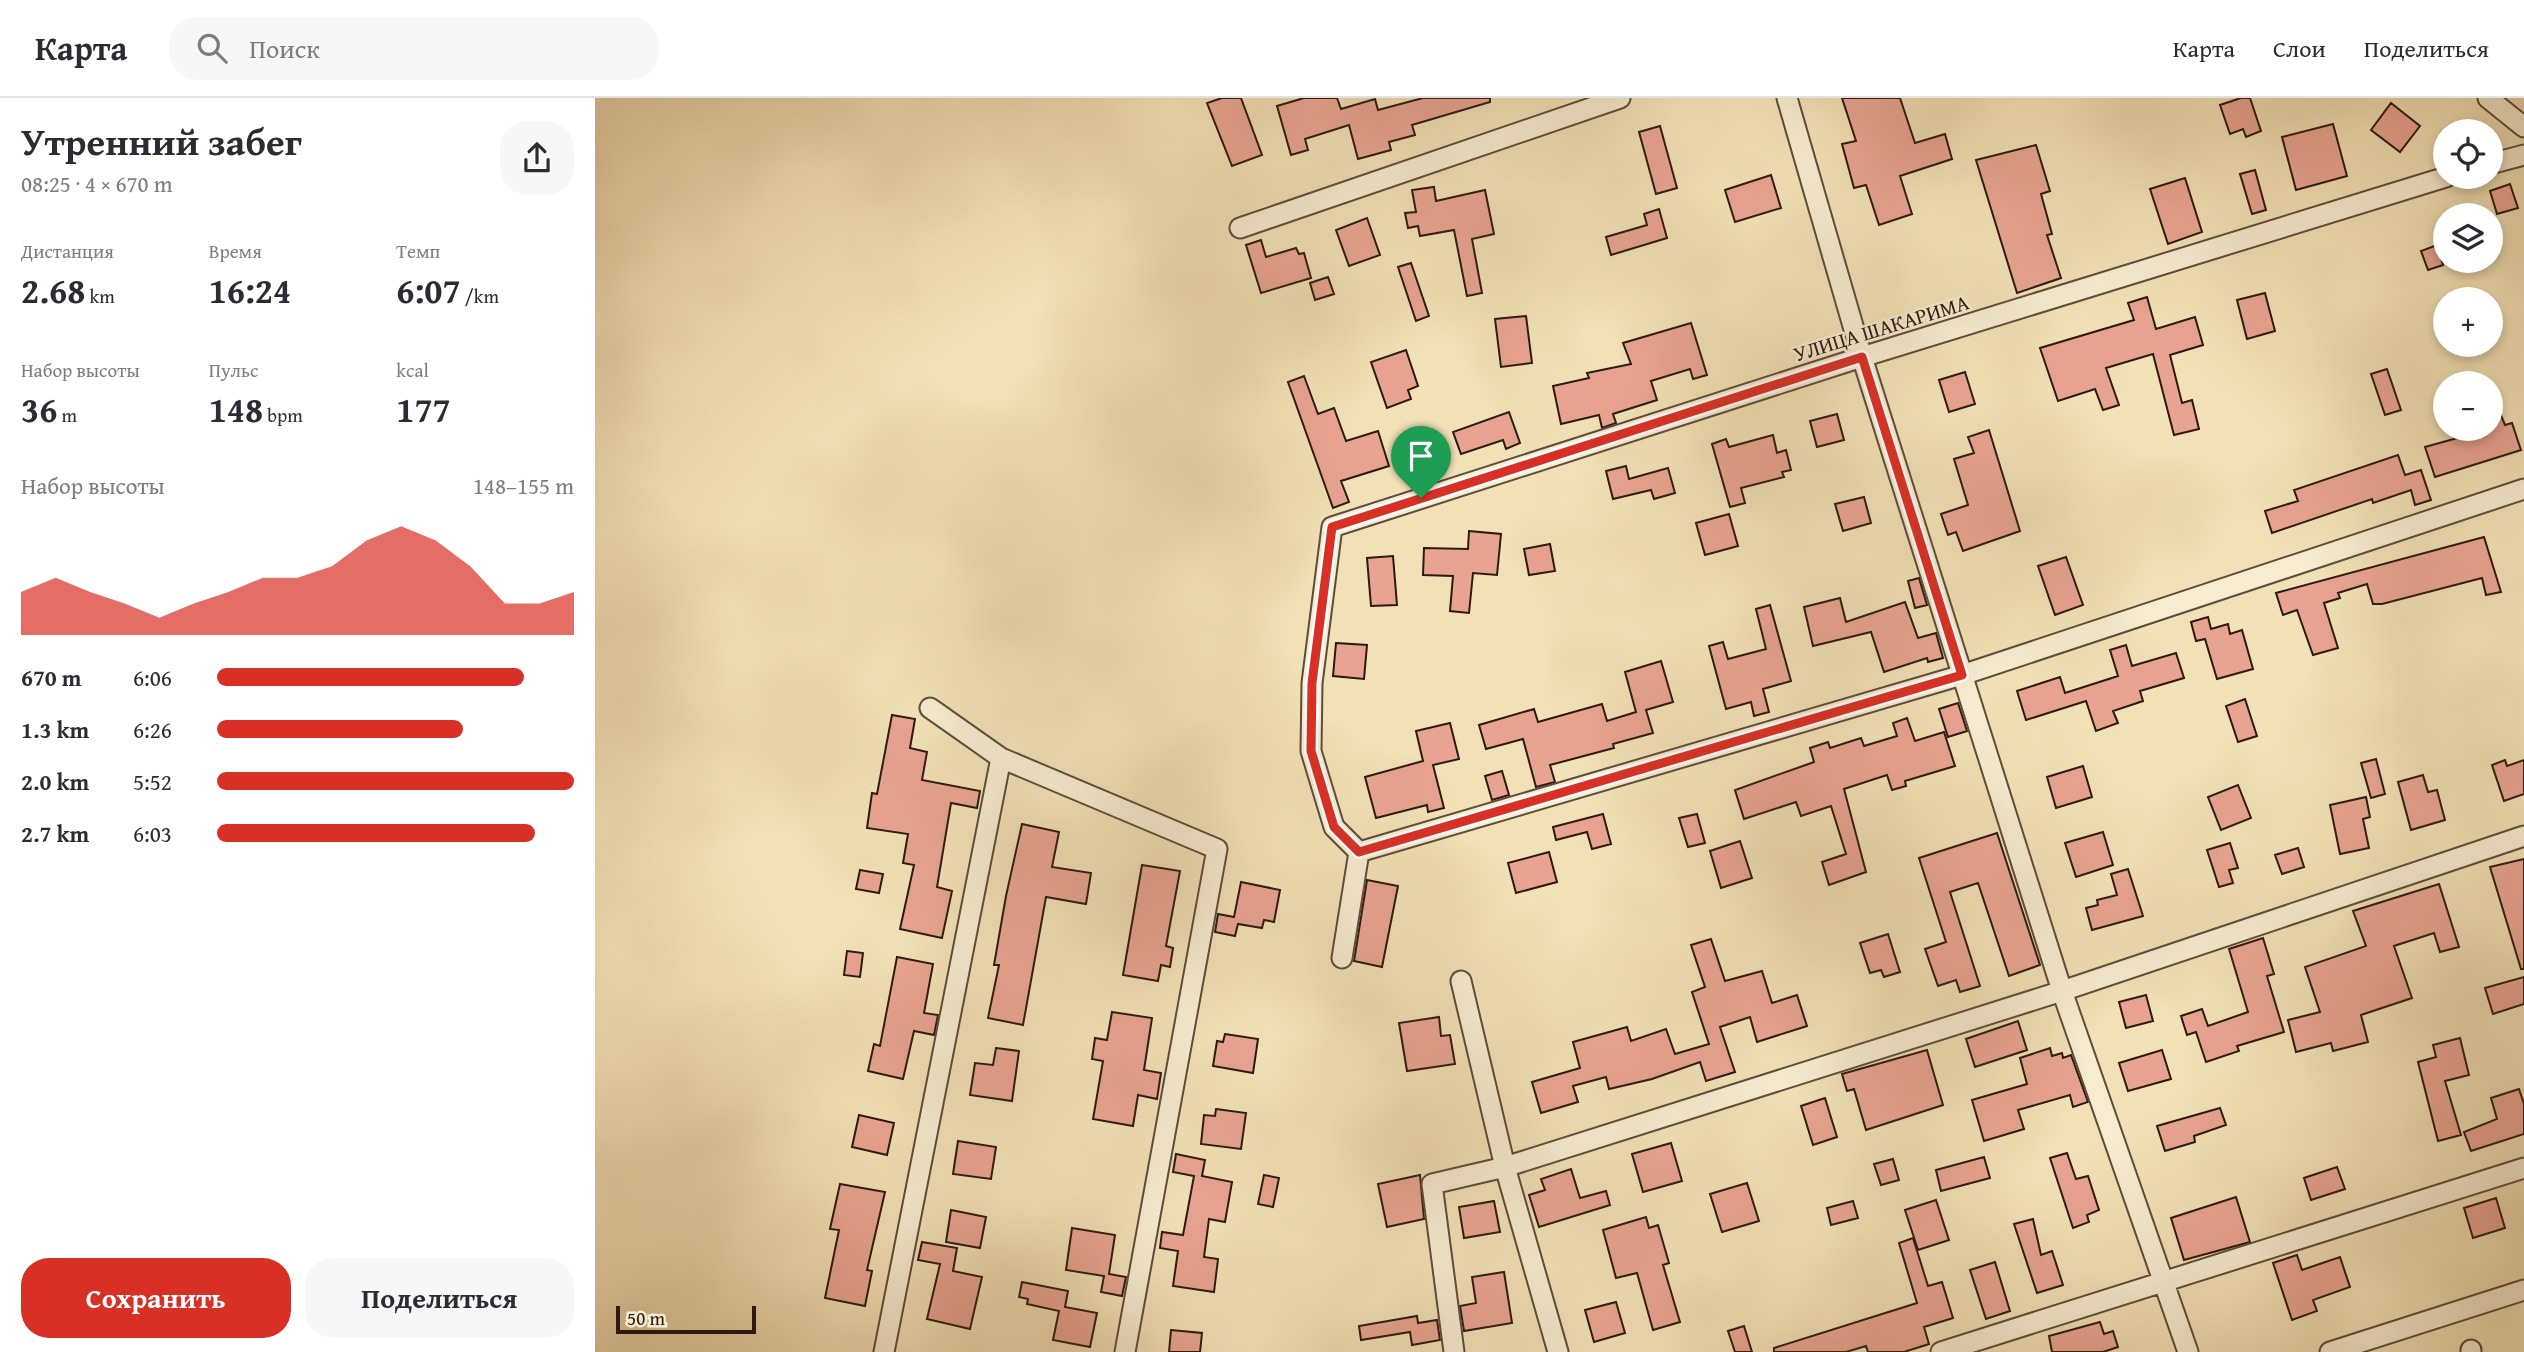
<!DOCTYPE html>
<html lang="ru">
<meta charset="utf-8">
<style>
:root{--surface:#fff;--page:#f7f7f7;--text:#2b2b33;--muted:#7c7c81;--line:#e1e1e2;--accent:#d93025}
body{margin:0;font-family:"Gentium Book Plus",serif;background:var(--page);color:var(--text);height:100vh;display:flex;flex-direction:column;font-size:26px;white-space:nowrap}
*{box-sizing:border-box;margin:0}
p{font-size:23px;color:var(--muted)}
.icon{flex:none;width:38px;height:38px;fill:none;stroke:currentColor;stroke-width:2;stroke-linecap:round;stroke-linejoin:round}
.map{position:relative;flex:1;overflow:hidden}
.drawer{display:flex;flex-direction:column;background:var(--surface);width:595px}
.drawer>*{flex:none}
.tools{position:absolute;left:1838px;top:21px;display:grid;gap:14px}
.tools a{display:grid;place-items:center;width:70px;height:70px;border-radius:50%;background:var(--surface);box-shadow:0 4px 10px #0003;font-size:35px}
.scale{position:absolute;left:21px;bottom:18px;width:140px;box-sizing:border-box;padding-left:7px;border:4px solid #2c1a11;border-top:0;font-size:19px;line-height:24px;white-space:nowrap;color:#2c1a11;-webkit-text-stroke:5px #f7ecd0;paint-order:stroke}
.pin{position:absolute;display:grid;place-items:center;width:60px;height:60px;color:#fff;margin:-72px -30px;border-radius:50% 50% 50% 0;rotate:-45deg;box-shadow:0 0 7px #0007}
.pin .icon{rotate:45deg}
.round{display:grid;place-items:center;flex:none;width:74px;height:74px;border-radius:28px;background:var(--page)}
.overview{display:flex;align-items:center;justify-content:space-between;height:119px;padding:0 21px}
h1{font-size:38px;font-weight:600;line-height:52px}
.metrics{display:grid;grid-template-columns:repeat(3,1fr);gap:10px;height:119px;padding:7px 21px}
.metrics div{display:grid;align-content:center}
.metrics b{font-size:35px;font-weight:600}
.metrics small{font-size:19px;font-weight:400}
.metrics p{font-size:19px}
.chart{height:196px;padding:14px 21px}
.chart p{display:flex;justify-content:space-between}
.chart svg{width:100%;height:126px;margin-top:7px;fill:var(--accent);opacity:.7}
.action{display:flex;gap:14px;margin-top:auto;padding:14px 21px}
.action a{flex:1;height:80px;border-radius:28px;background:var(--accent);color:#fff;font-size:28px;font-weight:600;line-height:80px;text-align:center}
.action a+a{background:var(--page);color:var(--text)}
ul{padding:0 21px;list-style:none;font-size:23px}
li{display:grid;grid-template-columns:112px 84px 1fr;align-items:center;height:52px}
li i{height:18px;border-radius:9px;background:var(--accent)}
header{display:flex;align-items:center;gap:42px;box-sizing:border-box;height:98px;padding:0 35px;background:var(--surface);border-bottom:2px solid var(--line)}
header strong{font-size:33px}
nav{display:flex;gap:38px;margin-inline-start:auto;font-size:24px}
.search{width:490px;height:63px;background:var(--page);display:flex;align-items:center;gap:18px;box-sizing:border-box;padding:0 24px;border-radius:28px;color:var(--muted);font-size:26px}
main{display:flex;flex:1;min-height:0}
.map>svg:first-child{display:block}
</style>
<header>
<strong>Карта</strong>
<div class="search"><svg class="icon" aria-label="search" viewBox="0 0 24 24"><circle cx="10" cy="10" r="6"/><path d="M15 15l6 6"/></svg>Поиск</div>
<nav><a>Карта</a><a>Слои</a><a>Поделиться</a></nav>
</header>
<main>
<section class="drawer">
<div class="overview"><div><h1>Утренний забег</h1><p>08:25 · 4 × 670 m</p></div><a class="round"><svg class="icon" aria-label="share" viewBox="0 0 24 24"><path d="M12 15V3M7 8l5-5 5 5M5 13v7h14v-7"/></svg></a></div>
<div class="metrics">
<div><p>Дистанция</p><b>2.68<small> km</small></b></div>
<div><p>Время</p><b>16:24</b></div>
<div><p>Темп</p><b>6:07<small> /km</small></b></div>
</div>
<div class="metrics">
<div><p>Набор высоты</p><b>36<small> m</small></b></div>
<div><p>Пульс</p><b>148<small> bpm</small></b></div>
<div><p>kcal</p><b>177</b></div>
</div>
<div class="chart"><p><span>Набор высоты</span>148–155 m</p>
<svg viewBox="0 0 160 44" preserveAspectRatio="none"><path d="M0 44V29L10 24L20 29L30 33L40 38L50 33L60 29L70 24L80 24L90 20L100 11L110 6L120 11L130 20L140 33L150 33L160 29V44z"/></svg>
</div>
<ul>
<li><b>670 m</b>6:06<i style="width:86%"></i></li>
<li><b>1.3 km</b>6:26<i style="width:69%"></i></li>
<li><b>2.0 km</b>5:52<i style="width:100%"></i></li>
<li><b>2.7 km</b>6:03<i style="width:89%"></i></li>
</ul>
<div class="action"><a>Сохранить</a><a>Поделиться</a></div>
</section>
<div class="map">
<svg width="1929" height="1254" viewBox="0 0 1929 1254">
<rect width="100%" height="100%" fill="#f2e1b6"/>
<filter id="stains"><feTurbulence type="fractalNoise" baseFrequency=".00286" numOctaves="4"/><feColorMatrix values="0 0 0 0 .2 0 0 0 0 .09 0 0 0 0 .02 0 0 0 .5 -.17"/></filter>
<radialGradient id="worn" r=".72"><stop offset=".6" stop-color="#630" stop-opacity="0"/><stop offset="1" stop-color="#630" stop-opacity=".3"/></radialGradient>
<path fill="#e9a491" stroke="#2c1a11" stroke-width="2" d="M627,0H646L667,57L637,68L612,5Z
M709,0H742L746,11L780,1L783,12L828,0H895V4L817,27L820,37L794,44L796,52L763,61L754,27L710,41L713,52L696,57L682,8Z
M1247,0H1305L1320,45L1350,36L1357,61L1305,78L1317,116L1284,127L1271,87L1259,90L1247,46L1261,43Z
M1646,0H1655L1666,33L1651,39L1648,31L1635,36L1625,7Z
M1796,5L1825,28L1805,54L1776,32Z
M1738,26L1752,78L1701,92L1687,39Z
M1065,28L1082,90L1061,96L1044,34Z
M1441,47L1455,93L1446,96L1457,136L1452,137L1466,180L1422,195L1381,62Z
M1660,72L1671,112L1657,116L1645,76Z
M1176,77L1186,110L1140,124L1130,92Z
M1590,80L1607,134L1573,146L1555,91Z
M1915,86L1923,110L1902,116L1895,93Z
M839,89L841,103L890,92L899,136L877,141L887,195L872,198L859,132L825,138L823,128L813,130L810,115L821,114L817,92Z
M1064,111L1072,140L1016,157L1011,139L1052,127L1049,116Z
M772,120L785,157L754,168L741,132Z
M666,142L671,159L701,150L704,156L709,155L716,180L666,195L651,147Z
M1842,147L1848,167L1833,172L1826,153Z
M816,165L834,218L821,223L803,169Z
M733,179L739,196L720,202L715,185Z
M1670,195L1680,233L1652,241L1642,202Z
M1552,199L1561,231L1600,219L1608,247L1575,257L1587,305L1597,302L1604,331L1579,337L1558,256L1511,270L1524,307L1508,312L1500,291L1463,303L1445,250L1539,222L1533,205Z
M931,218L937,265L906,269L900,221Z
M1096,225L1112,277L1098,281L1095,271L1056,283L1062,302L1018,316L1021,325L1007,330L1004,317L966,326L958,288L994,280L992,275L1036,266L1028,245Z
M811,252L823,288L813,292L816,301L792,310L776,264Z
M1792,271L1806,312L1790,317L1776,276Z
M1370,274L1380,306L1354,314L1344,282Z
M709,278L723,316L739,310L751,343L783,333L794,368L746,383L754,404L738,410L693,284Z
M1895,291L1910,327L1917,325L1926,352L1840,379L1830,349L1895,331Z
M914,314L925,345L911,351L908,342L866,356L858,334Z
M1242,316L1249,342L1222,349L1215,323Z
M1394,332L1425,433L1368,453L1361,434L1353,437L1346,416L1373,407L1359,361L1379,355L1373,339Z
M1178,337L1182,355L1191,352L1196,372L1187,374L1189,379L1146,390L1150,405L1135,409L1117,346L1131,341L1134,349Z
M1803,357L1810,377L1826,372L1836,402L1820,407L1816,392L1778,405L1777,401L1677,435L1670,413L1703,403L1699,392Z
M1031,368L1034,381L1073,370L1080,395L1059,401L1056,392L1018,401L1011,373Z
M1269,399L1276,425L1248,433L1240,406Z
M1134,416L1143,448L1110,457L1101,425Z
M874,433L906,436L902,477L878,475L874,515L855,513L858,478L828,477L829,450L873,451Z
M1889,439L1906,494L1891,497L1887,480L1787,506H1778L1772,486L1743,495L1745,500L1729,505L1743,550L1718,557L1702,512L1688,517L1681,495Z
M955,446L960,473L934,477L929,451Z
M798,458L802,507L776,508L772,460Z
M1471,459L1488,507L1460,517L1443,468Z
M1324,480L1332,507L1320,510L1313,483Z
M1245,500L1251,524L1310,504L1323,540L1341,535L1348,560L1333,564L1332,560L1289,574L1276,534L1218,548L1209,509Z
M1175,507L1196,583L1168,591L1174,614L1159,618L1156,604L1131,611L1114,548L1128,544L1133,561L1171,551L1161,511Z
M1613,519L1616,531L1633,526L1635,536L1647,532L1658,571L1622,581L1610,541L1601,543L1596,524Z
M741,545L772,547L769,581L738,578Z
M1531,547L1537,568L1581,555L1589,580L1545,593L1548,603L1518,613L1523,625L1501,633L1491,603L1431,622L1422,593L1465,579L1470,595L1523,578L1515,552Z
M1066,563L1078,604L1051,612L1058,635L1018,646L1019,650L955,667L960,684L941,689L928,641L891,651L884,627L939,611L943,624L1007,606L1012,623L1041,614L1030,574Z
M1650,601L1662,638L1643,644L1631,608Z
M1363,605L1372,633L1353,639L1344,611Z
M297,617L320,621L315,650L332,654L327,682L385,693L382,710L356,705L342,789L357,793L347,840L305,831L319,767L308,765L313,736L272,730L277,695L282,696Z
M1312,620L1320,643L1349,634L1360,668L1310,683L1311,688L1297,692L1292,677L1249,691L1271,774L1234,787L1227,764L1251,756L1236,708L1206,718L1201,704L1149,721L1140,692L1219,664L1215,650L1233,644L1235,650L1266,640L1269,648L1302,638L1298,625Z
M855,625L864,661L838,667L849,710L833,714L832,707L781,720L770,679L828,663L821,633Z
M1781,661L1790,696L1776,700L1766,665Z
M1910,662L1912,668L1929,662V696L1909,703L1897,667Z
M1488,668L1497,699L1461,710L1452,679Z
M907,673L914,697L897,702L890,678Z
M1828,677L1833,694L1842,692L1850,722L1816,732L1803,684Z
M1643,687L1656,720L1626,732L1613,699Z
M1771,699L1775,719L1768,721L1774,750L1745,756L1735,707Z
M1008,716L1016,746L997,751L992,734L961,742L958,729Z
M1102,716L1110,745L1093,749L1084,720Z
M427,726L464,734L457,769L496,775L491,806L451,799L428,927L393,920L404,867H399L411,798Z
M1508,734L1518,767L1481,779L1470,745Z
M1402,735L1445,867L1414,878L1383,785L1355,794L1385,888L1365,894L1361,882L1343,888L1330,851L1351,844L1324,760Z
M1145,743L1157,780L1126,790L1115,753Z
M1635,745L1643,770L1634,772L1638,785L1624,789L1612,752Z
M1703,750L1709,769L1687,776L1680,757Z
M954,754L962,784L921,795L913,765Z
M1929,761V871H1926L1895,769Z
M547,767L585,773L571,848L578,850L575,869L566,867L563,883L528,877Z
M1533,771L1548,818L1497,832L1491,810L1503,807L1502,802L1522,797L1516,776Z
M265,772L288,776L284,795L261,791Z
M772,782L803,788L787,869L759,863Z
M646,784L685,792L679,824L669,822L667,830L643,826L640,838L620,834L623,816L639,819Z
M1844,786L1864,849L1845,854L1839,835L1799,848L1817,900L1766,917L1773,944L1738,953L1736,945L1701,954L1693,922L1725,914L1710,869L1771,848L1758,813Z
M1293,836L1305,874L1289,879L1286,872L1275,875L1265,845Z
M1668,840L1679,876L1672,878L1689,934L1642,948L1644,953L1611,964L1601,934L1592,937L1586,918L1607,911L1613,928L1653,914L1634,851Z
M1116,841L1130,883L1167,873L1177,905L1202,897L1212,928L1162,944L1155,919L1125,929L1140,974L1111,983L1105,964L1057,981L1014,991L1011,979L978,988L983,1004L946,1015L937,984L985,970L978,944L1032,929L1036,943L1071,931L1080,956L1114,946L1097,894L1110,889L1096,847Z
M252,853L268,855L265,879L249,877Z
M302,859L338,866L329,915L343,917L339,937L319,933L308,981L273,973L279,946L285,948Z
M1929,879V906L1898,916L1890,890Z
M1551,897L1558,923L1531,930L1524,904Z
M517,914L557,920L549,972L566,975L562,1001L543,997L538,1028L498,1021L508,963L497,961L500,940L512,942Z
M844,919L846,938L855,937L860,966L812,973L804,925Z
M1423,923L1432,952L1380,969L1371,941Z
M630,936L663,941L658,975L618,968L622,943L628,944Z
M1865,940L1874,977L1850,983L1866,1037L1843,1043L1823,964L1841,959L1838,947Z
M401,950L424,953L417,1003L375,997L380,965L398,967Z
M1455,950L1457,958L1467,955L1468,960L1476,957L1493,1004L1478,1009L1475,997L1423,1012L1429,1031L1389,1043L1377,1002L1432,986L1425,960Z
M1332,952L1348,1007L1271,1032L1259,991L1252,993L1247,976Z
M1567,952L1576,981L1533,993L1524,965Z
M1924,991L1929,1006V1036L1876,1053L1869,1034L1902,1021L1896,1000Z
M1230,1000L1242,1039L1218,1047L1206,1008Z
M1625,1010L1631,1027L1599,1038L1600,1044L1570,1053L1562,1028Z
M621,1011L651,1015L646,1051L606,1046L609,1017L620,1018Z
M264,1017L299,1025L292,1057L257,1049Z
M363,1043L401,1049L396,1081L358,1076Z
M1076,1045L1087,1083L1048,1094L1037,1056Z
M1472,1055L1481,1081L1493,1078L1504,1112L1492,1117L1494,1124L1478,1130L1455,1060Z
M581,1056L610,1062L607,1078L637,1084L630,1124L614,1121L609,1159L623,1161L619,1194L578,1188L583,1153L565,1150L567,1134L588,1137L599,1078L578,1074Z
M1389,1059L1395,1080L1346,1093L1341,1072Z
M1298,1061L1304,1082L1286,1087L1279,1066Z
M1742,1069L1750,1091L1716,1102L1709,1080Z
M976,1071L985,1100L1011,1093L1015,1107L944,1129L934,1097L950,1092L946,1081Z
M669,1077L684,1080L678,1109L663,1106Z
M825,1077L829,1121L792,1129L783,1086Z
M1152,1085L1164,1123L1127,1134L1115,1096Z
M245,1086L290,1094L272,1172L277,1173L270,1208L230,1200L244,1132L235,1131Z
M1641,1099L1655,1144L1589,1162L1576,1120Z
M1901,1100L1910,1130L1878,1140L1869,1110Z
M1341,1102L1354,1142L1323,1152L1310,1112Z
M899,1103L905,1134L869,1140L864,1109Z
M1258,1103L1263,1120L1236,1127L1232,1110Z
M356,1112L391,1119L385,1150L351,1144Z
M1051,1119L1054,1130L1063,1127L1074,1165L1068,1167L1085,1224L1058,1232L1042,1175L1021,1180L1008,1132Z
M1438,1121L1446,1157L1457,1153L1468,1187L1442,1195L1419,1126Z
M477,1130L520,1137L514,1176L531,1179L527,1198L506,1194L509,1178L471,1172Z
M1318,1140L1333,1188L1347,1184L1358,1220L1329,1229L1334,1246L1309,1254H1273L1271,1248L1251,1254H1179V1250L1322,1205L1304,1145Z
M327,1144L362,1150L358,1173L387,1179L375,1231L332,1221L345,1166L323,1162Z
M1702,1157L1707,1172L1745,1159L1755,1189L1718,1202L1722,1213L1697,1222L1678,1165Z
M1400,1164L1415,1213L1391,1221L1375,1172Z
M909,1174L917,1225L869,1233L865,1208L881,1205L877,1179Z
M427,1184L473,1193L470,1209L502,1215L495,1249L458,1242L464,1213L432,1206L433,1201L424,1199Z
M1021,1204L1030,1235L999,1244L990,1212Z
M822,1218L823,1225L842,1222L845,1242L817,1247L815,1234L766,1242L764,1228Z
M1505,1224L1509,1236L1518,1233L1523,1249L1508,1254H1457L1454,1238Z
M1149,1228L1157,1254H1140L1133,1233Z
M576,1232L607,1235L605,1254H574Z"/>
<g fill="none" stroke-linecap="round" stroke-linejoin="round">
<defs>
<path id="minor" d="M1192,0L1267,259L1467,893L1593,1254
M1893,0L1929,29
M1895,66L1929,57
M1851,79L1267,259L737,429L717,585L716,653L739,729L764,754L1367,577L1929,391
M645,130L1025,0
M335,610L406,660L622,751L530,1254
M747,860L764,754
M866,883L910,1069L963,1254
M289,1254L406,660
M859,1254L837,1086L910,1069L1467,893L1929,738
M1346,1254L1929,1070
M1735,1254L1929,1192
M1876,1254V1252"/>
</defs>
<use href="#minor" stroke="#5e4c3a" stroke-width="23"/>
<use href="#minor" stroke="#f7ecd0" stroke-width="19"/>
</g>
<g fill="none" stroke-linecap="round" stroke-linejoin="round">
<defs>
<path id="route" d="M1267,259L1367,577L764,754L739,729L716,653L717,585L737,429Z"/>
</defs>
<use href="#route" stroke="#fff" stroke-width="14"/>
<use href="#route" stroke="#d93025" stroke-width="9"/>
</g>
<g text-anchor="middle" dominant-baseline="central" stroke-width="5" stroke-linejoin="round" paint-order="stroke">
<g font-size="21" fill="#2c1a11" stroke="#f7ecd0">
<text transform="translate(1286 230) rotate(-17)">УЛИЦА ШАКАРИМА</text>
</g>
</g>
<rect width="100%" height="100%" filter="url(#stains)"/>
<rect width="100%" height="100%" fill="url(#worn)"/>
</svg>
<div class="tools">
<a><svg class="icon" aria-label="locate" viewBox="0 0 24 24"><circle cx="12" cy="12" r="6"/><path d="M12 2v4M12 18v4M2 12h4M18 12h4"/></svg></a>
<a><svg class="icon" aria-label="layers" viewBox="0 0 24 24"><path d="M12 4l9 5-9 5-9-5zM3 14l9 5 9-5"/></svg></a>
<a>+</a>
<a>−</a>
</div>
<div class="scale">50 m</div>
<div class="pin" style="left:826px;top:400px;background:#1e9e55"><svg class="icon" aria-label="arrive" viewBox="0 0 24 24"><path d="M6 21V4h12l-3 4 3 4H6"/></svg></div>
</div>
</main>
